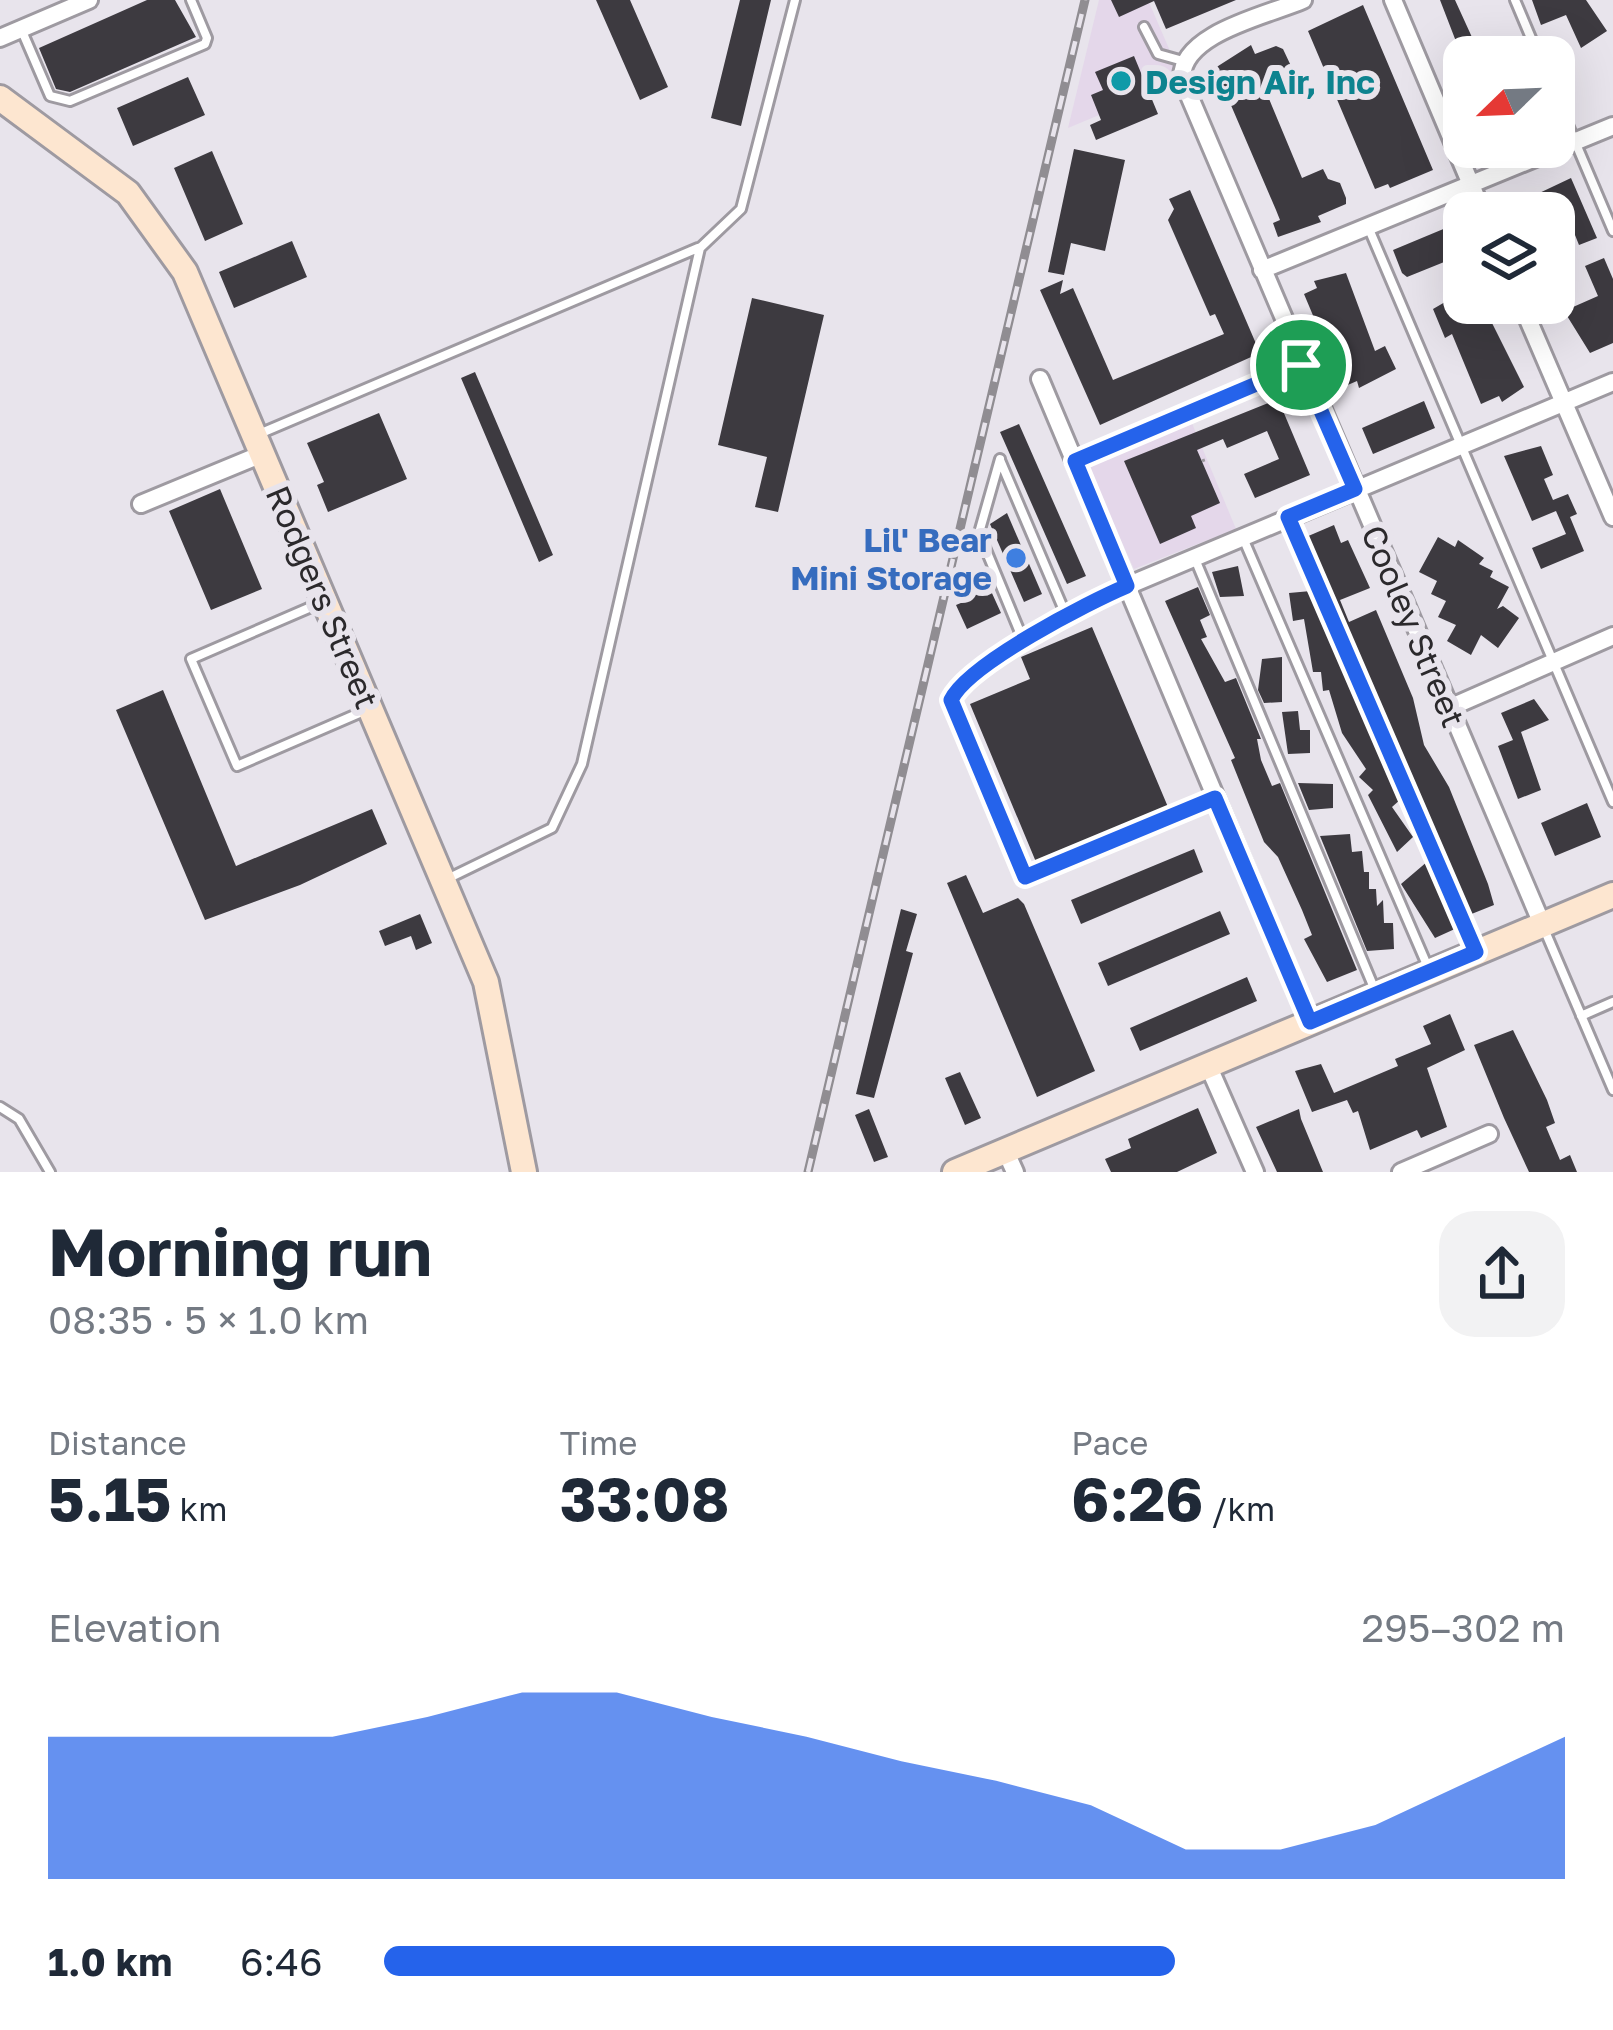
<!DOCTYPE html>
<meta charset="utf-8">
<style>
:root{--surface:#fff;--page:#f2f2f3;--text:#1f2937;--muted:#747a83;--accent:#2563eb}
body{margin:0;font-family:"Golos Text",sans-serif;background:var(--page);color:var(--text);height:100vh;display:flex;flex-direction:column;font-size:45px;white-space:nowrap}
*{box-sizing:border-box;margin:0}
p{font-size:39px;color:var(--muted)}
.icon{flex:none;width:66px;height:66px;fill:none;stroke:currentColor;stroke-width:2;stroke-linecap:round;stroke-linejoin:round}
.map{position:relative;height:1172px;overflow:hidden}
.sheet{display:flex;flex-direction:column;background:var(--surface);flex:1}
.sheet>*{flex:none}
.needle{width:78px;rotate:247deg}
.fabs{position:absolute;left:1443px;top:36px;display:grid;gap:24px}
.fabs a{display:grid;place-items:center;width:132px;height:132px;border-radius:24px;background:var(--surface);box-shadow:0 12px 48px #0002;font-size:60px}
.pin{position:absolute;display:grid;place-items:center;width:102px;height:102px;color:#fff;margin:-51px;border:6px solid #fff;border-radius:50%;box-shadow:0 3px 12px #0007}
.round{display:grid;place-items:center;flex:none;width:126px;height:126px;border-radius:36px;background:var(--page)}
.overview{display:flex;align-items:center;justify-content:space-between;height:204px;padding:0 48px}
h1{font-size:66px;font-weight:700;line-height:90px}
.figures{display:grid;grid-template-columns:repeat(3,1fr);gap:18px;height:204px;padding:12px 48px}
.figures div{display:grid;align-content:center}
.figures b{font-size:60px;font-weight:700}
.figures small{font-size:33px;font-weight:400}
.figures p{font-size:33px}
.chart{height:336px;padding:24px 48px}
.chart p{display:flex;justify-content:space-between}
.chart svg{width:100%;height:216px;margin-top:12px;fill:var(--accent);opacity:.7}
ul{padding:0 48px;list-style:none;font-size:39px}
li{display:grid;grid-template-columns:192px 144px 1fr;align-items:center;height:90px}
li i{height:30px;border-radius:15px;background:var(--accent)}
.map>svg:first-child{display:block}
</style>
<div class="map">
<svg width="1613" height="1172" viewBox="0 0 1613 1172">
<rect width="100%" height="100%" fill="#e8e4ec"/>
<path fill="#e4d7ea" d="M1099,0H1148L1170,51L1176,53L1171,85L1068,128Z
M1191,421L1236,529L1134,569L1087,465Z"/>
<path fill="#3d3a40" d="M147,0H175L196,37L70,92L56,89L39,48Z
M596,0H630L668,87L640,100Z
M740,0H771L741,126L711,118Z
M1111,0H1236L1166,29L1154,1L1119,17Z
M1440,0H1455L1481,57H1462Z
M1532,0H1586L1607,31L1581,48L1566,15L1541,25Z
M1363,5L1433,170L1390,188L1388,184L1375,189L1308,31Z
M1251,45L1255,54L1276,46L1283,49L1291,66L1284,76L1288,85L1267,94L1302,178L1323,169L1328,179L1340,183L1346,198V204L1318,216L1321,222L1278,237L1273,223L1280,220L1276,210L1215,68Z
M1134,56L1158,114L1096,140L1090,125L1101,120L1091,95L1103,90L1095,72Z
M188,77L205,115L133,146L117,108Z
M1074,149L1125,160L1105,251L1071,243L1064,275L1048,272Z
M212,151L243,224L205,241L174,168Z
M1571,178L1597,238L1579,245L1569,220L1554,226V213H1522L1518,203Z
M1190,190L1260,353L1100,425L1040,290L1063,280L1060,294L1073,288L1113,380L1224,334L1215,314L1210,316L1168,220L1174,209L1169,199Z
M1453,225L1464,254L1407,277L1402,273L1393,250Z
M292,241L307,277L234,308L219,272Z
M1604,258L1613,279V343L1590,353L1564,311L1598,296L1585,266Z
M1346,273L1375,351L1385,346L1396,369L1359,388L1357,381L1343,387L1304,294L1317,288L1314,281Z
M1464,291V303H1489L1494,315L1489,317L1524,387L1502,402L1499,396L1481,404L1452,334L1445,338L1433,309Z
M752,298L824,315L778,512L755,507L767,457L718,445Z
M475,372L553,555L539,562L461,378Z
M1278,399L1310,475L1255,498L1244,474L1279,459L1267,431L1227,448L1223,439L1197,450L1220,503L1191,516L1196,528L1160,544L1124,461Z
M1424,401L1435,428L1373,454L1362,428Z
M379,413L407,479L328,512L317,485L324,482L307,443Z
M1019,424L1086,576L1067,584L1000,432Z
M1541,446L1553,475L1544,479L1553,500L1568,494L1577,514L1570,517L1584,551L1541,569L1532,548L1566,534L1556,511L1532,521L1504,456Z
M220,489L262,589L211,610L169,511Z
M1007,513L1042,594L1024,602L990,524Z
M1334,525L1341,543L1348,540L1370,588L1340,600L1349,622L1376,610L1413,698L1424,745L1449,787L1488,884L1494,905L1469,915L1306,537Z
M1438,537L1455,547L1458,540L1484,558L1479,564L1493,571L1490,577L1509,587L1497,609L1503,606L1519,618L1498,648L1481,635L1471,655L1447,641L1456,625L1438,617L1446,601L1431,594L1437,581L1419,572Z
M1238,566L1244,596L1220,597L1212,572Z
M981,569L1001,613L967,629L956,605L973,598L964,577Z
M1198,587L1210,615L1200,620L1207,637L1201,639L1225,682L1236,678L1261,739H1257L1261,760L1272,786L1280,783L1357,970L1327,982L1304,939L1312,935L1302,910L1278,857L1264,842L1231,760L1235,758L1165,601Z
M1311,591L1401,799L1392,807L1413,837L1397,852L1368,795L1373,790L1359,777L1366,769L1342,733L1329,690L1323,691L1321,672H1313L1304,619L1293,621L1289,593Z
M1092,627L1168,807L1036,862L970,704L1030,679L1021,657Z
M1282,657V702L1264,703L1258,690L1262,659Z
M163,690L236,866L372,809L387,844L300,885L205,920L116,710Z
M1534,699L1549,720L1521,732L1541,790L1518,799L1498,746L1513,740L1501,713Z
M1298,711L1300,730H1310V753L1288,754L1282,712Z
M1298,783L1333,784V808L1309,810Z
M1587,803L1601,837L1555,856L1541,823Z
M1350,834L1352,852L1362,851L1364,872H1369V889H1376L1377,906L1383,900L1384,923H1393L1394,949L1367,951L1320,836Z
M1194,849L1203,872L1081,924L1071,900Z
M1428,861L1457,928L1435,938L1401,884Z
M966,875L983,913L1018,898L1024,904L1095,1071L1037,1097L947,883Z
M901,909L917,914L906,951L913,953L874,1098L856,1094Z
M1220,911L1230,934L1108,986L1098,963Z
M420,914L432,943L416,950L411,936L385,946L379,931Z
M1247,977L1257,1001L1140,1051L1130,1028Z
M1450,1014L1465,1050L1427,1068L1447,1127L1421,1138L1417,1130L1370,1150L1358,1111L1353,1113L1347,1100L1312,1112L1295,1071L1321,1064L1334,1093L1398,1066L1395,1059L1431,1044L1423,1026Z
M1513,1030L1547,1100L1555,1123L1546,1127L1560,1160L1570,1155L1577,1172H1529L1504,1118L1474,1045Z
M960,1072L981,1118L965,1125L945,1078Z
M1198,1108L1217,1153L1177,1172H1111L1105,1159L1131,1148L1128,1139Z
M869,1109L888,1157L874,1162L855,1115Z
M1299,1109L1301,1119L1323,1172H1277L1256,1127Z"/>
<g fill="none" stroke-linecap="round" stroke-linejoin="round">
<defs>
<path id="lane" d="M1515,0L1539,57
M1144,27L1158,54L1183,61
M22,31L50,96L70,101L205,44L207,38L191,0
M1554,92L1613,231
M1369,229L1613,802
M259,434L698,248
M1000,459L979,533L1024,642
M1000,460L1066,615
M1076,460L1301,365
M1289,519L1476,951
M1243,538L1427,965
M1195,559L1374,988
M1127,586C1089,601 968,665 951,700L1025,877L1214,798
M318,604L191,659L237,766L364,711
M445,880L552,828L582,764L700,248L741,209L795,0
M1545,931L1613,1090
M1581,1016L1613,1002
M0,1107L19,1119L50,1172"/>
<path id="street" d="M1303,0C1269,15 1180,33 1182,79L1542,924
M1393,0L1483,213
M0,38L89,0
M1262,270L1613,126
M1521,303L1613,517
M1040,379L1310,1022
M141,504L262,454
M1127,586L1613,382
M1449,708L1613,636
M1208,1065L1255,1172
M1005,1150L1015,1172
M1401,1172L1489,1134"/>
<path id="secondary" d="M0,98L128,193L185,272L486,982L524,1172
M955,1172L1613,895"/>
</defs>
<use href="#lane" stroke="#9e9aa1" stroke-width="14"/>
<use href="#street" stroke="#9e9aa1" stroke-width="22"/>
<use href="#secondary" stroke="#9e9aa1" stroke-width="30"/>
<path stroke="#9a969c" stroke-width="3" stroke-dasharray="3 9" stroke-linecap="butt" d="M1203,459L1204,462"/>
<use href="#lane" stroke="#fff" stroke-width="8"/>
<use href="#street" stroke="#fff" stroke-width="16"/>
<use href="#secondary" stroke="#fde6d0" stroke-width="24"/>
<defs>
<path id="rail" d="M808,1172L1085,0"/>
</defs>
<use href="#rail" stroke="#908d92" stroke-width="9"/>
<use href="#rail" stroke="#e8e4ec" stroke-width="4.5" stroke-dasharray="14" stroke-linecap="butt"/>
</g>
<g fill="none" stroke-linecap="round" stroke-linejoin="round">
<defs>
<path id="route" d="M1301,365L1355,489L1288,517L1476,952L1310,1022L1215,798L1025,877L951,700C968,664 1089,602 1127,586L1075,461Z"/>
</defs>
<use href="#route" stroke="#fff" stroke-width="24"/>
<use href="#route" stroke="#2563eb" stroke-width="15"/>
</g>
<circle fill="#0f9aa8" stroke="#e8e4ec" stroke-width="4.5" cx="1121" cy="81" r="12"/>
<circle fill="#3f7fe0" stroke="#e8e4ec" stroke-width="4.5" cx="1016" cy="558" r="12"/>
<g text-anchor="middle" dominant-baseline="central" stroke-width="12" stroke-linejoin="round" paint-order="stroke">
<g font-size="33" font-weight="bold" fill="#0d838f" stroke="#e8e4ec" text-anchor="start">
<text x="1145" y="81">Design Air, Inc</text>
</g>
<g font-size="33" font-weight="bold" fill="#366cbe" stroke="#e8e4ec" text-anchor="end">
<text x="992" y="539">Lil' Bear<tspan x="992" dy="38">Mini Storage</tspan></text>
</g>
<g font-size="33" fill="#2b292c" stroke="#e8e4ec">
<text transform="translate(323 597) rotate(67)">Rodgers Street</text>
<text transform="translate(1414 626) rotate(67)">Cooley Street</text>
</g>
</g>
</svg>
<div class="fabs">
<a><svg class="needle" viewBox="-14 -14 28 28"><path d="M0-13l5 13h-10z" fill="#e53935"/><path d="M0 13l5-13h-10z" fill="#747a83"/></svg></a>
<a><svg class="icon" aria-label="layers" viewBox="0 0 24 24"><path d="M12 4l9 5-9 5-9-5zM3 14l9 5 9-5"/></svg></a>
</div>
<div class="pin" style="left:1301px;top:365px;background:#1e9e55"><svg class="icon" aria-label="arrive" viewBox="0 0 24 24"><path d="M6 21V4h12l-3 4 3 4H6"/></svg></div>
</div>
<section class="sheet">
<div class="overview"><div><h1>Morning run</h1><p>08:35 · 5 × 1.0 km</p></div><a class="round"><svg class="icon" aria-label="share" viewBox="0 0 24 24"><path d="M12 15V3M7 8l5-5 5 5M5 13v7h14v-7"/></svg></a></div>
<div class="figures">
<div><p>Distance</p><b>5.15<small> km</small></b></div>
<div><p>Time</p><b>33:08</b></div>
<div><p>Pace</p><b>6:26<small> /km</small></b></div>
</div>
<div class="chart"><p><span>Elevation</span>295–302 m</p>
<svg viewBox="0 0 160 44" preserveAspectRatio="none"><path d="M0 44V15L10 15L20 15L30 15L40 11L50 6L60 6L70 11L80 15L90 20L100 24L110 29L120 38L130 38L140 33L150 24L160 15V44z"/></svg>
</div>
<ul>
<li><b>1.0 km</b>6:46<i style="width:67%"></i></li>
</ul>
</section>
